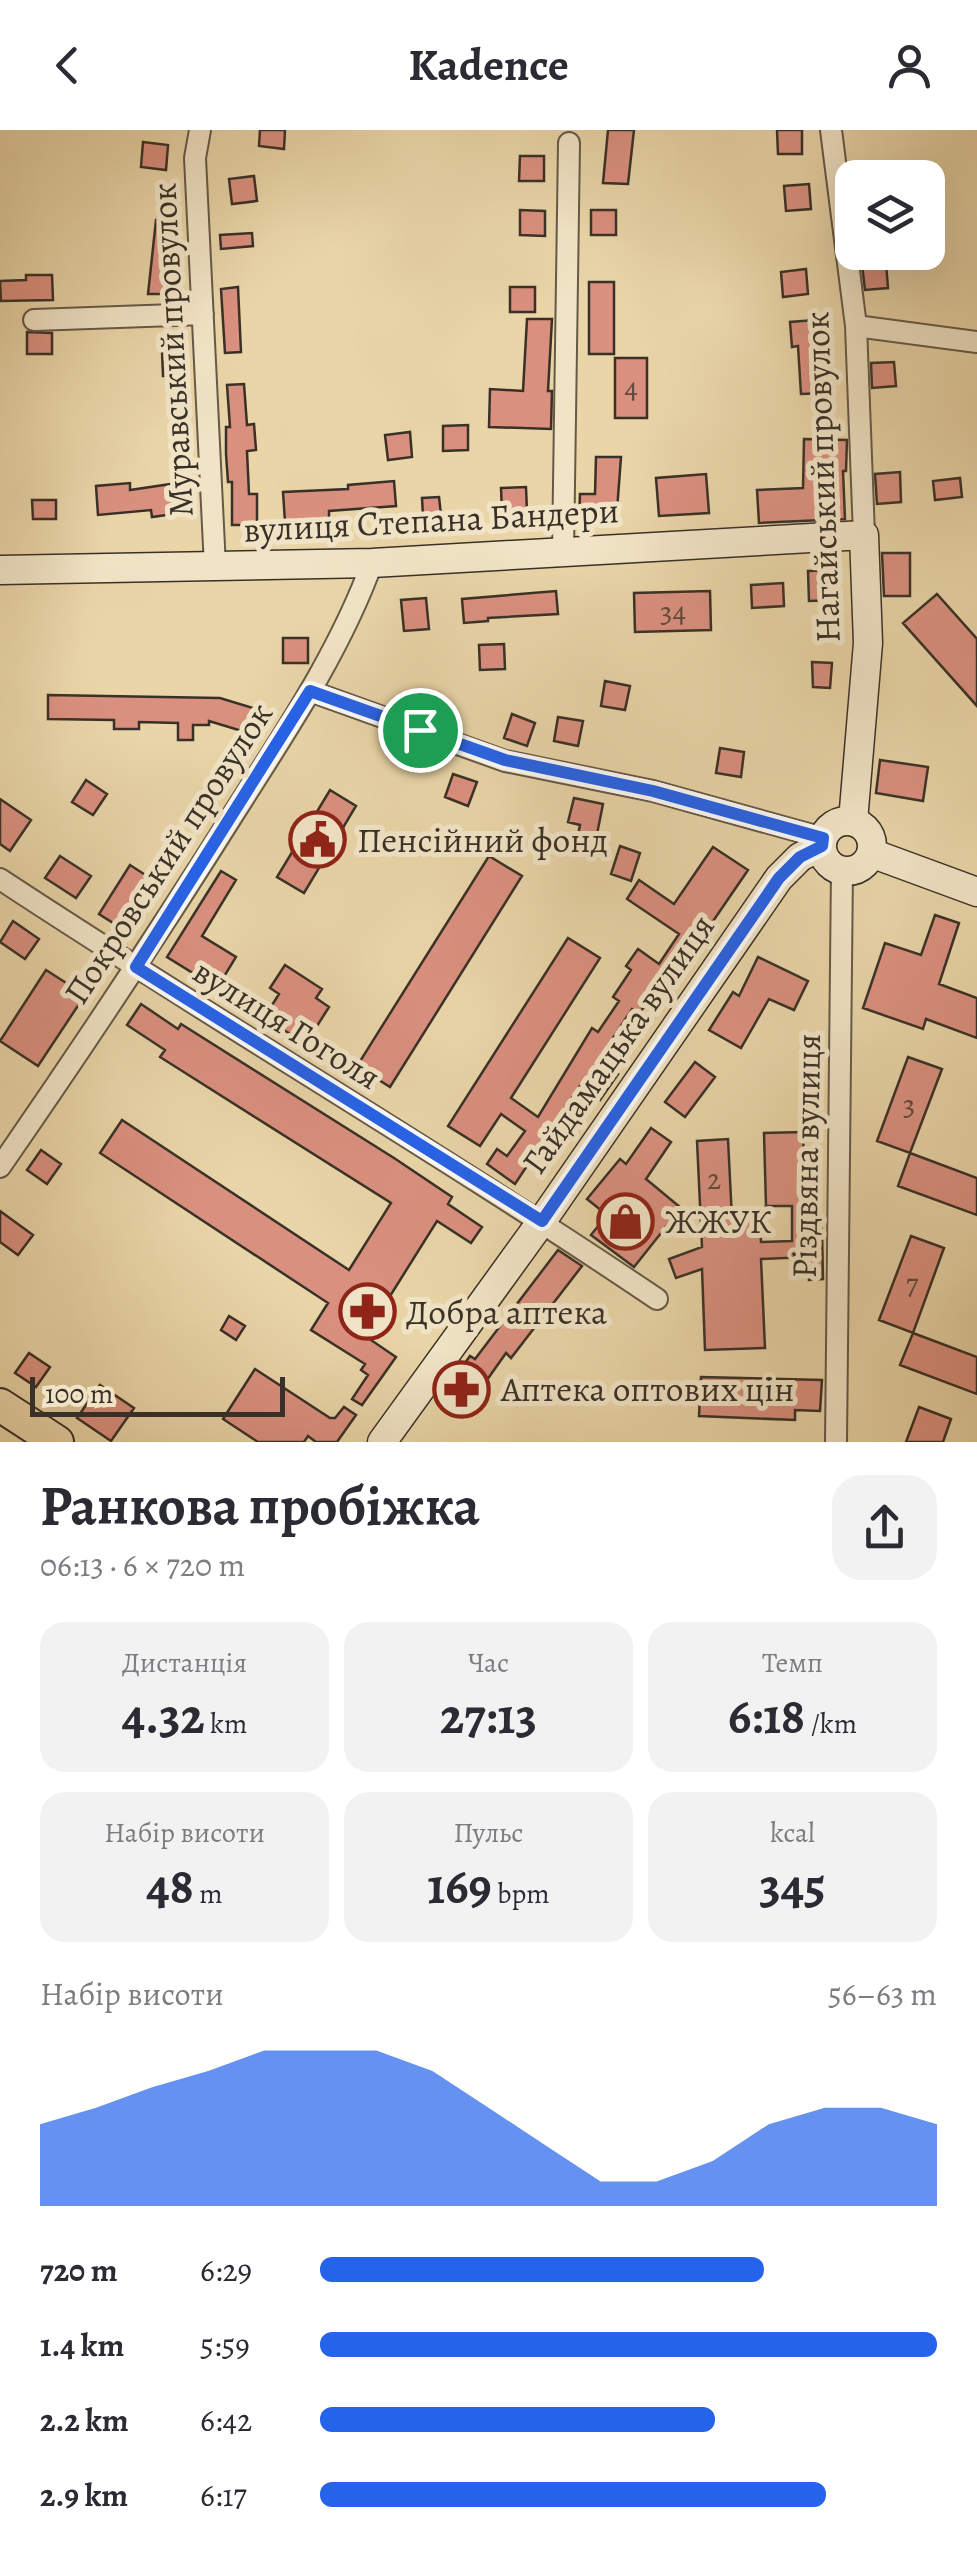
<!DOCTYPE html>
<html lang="uk">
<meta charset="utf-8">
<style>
:root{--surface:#fff;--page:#f2f2f3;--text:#2b2b33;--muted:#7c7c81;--accent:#2563eb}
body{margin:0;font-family:Alegreya,serif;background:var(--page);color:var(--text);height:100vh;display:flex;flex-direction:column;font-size:38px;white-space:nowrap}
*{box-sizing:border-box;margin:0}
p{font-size:32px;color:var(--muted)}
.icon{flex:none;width:55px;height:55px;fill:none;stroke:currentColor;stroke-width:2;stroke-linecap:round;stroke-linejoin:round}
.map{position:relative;height:1312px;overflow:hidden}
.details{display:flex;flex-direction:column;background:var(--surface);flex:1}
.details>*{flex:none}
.buttons{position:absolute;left:835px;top:30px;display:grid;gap:20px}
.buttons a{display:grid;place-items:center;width:110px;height:110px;border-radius:20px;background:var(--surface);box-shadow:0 10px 40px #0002;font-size:50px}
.scale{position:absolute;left:30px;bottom:25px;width:255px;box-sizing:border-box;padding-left:10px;border:5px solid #393127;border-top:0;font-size:28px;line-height:35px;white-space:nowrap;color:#393127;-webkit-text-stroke:8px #f1e4c6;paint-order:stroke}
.pin{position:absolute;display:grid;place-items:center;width:85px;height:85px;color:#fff;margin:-42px;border:5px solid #fff;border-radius:50%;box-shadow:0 2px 10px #0007}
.round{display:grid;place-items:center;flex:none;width:105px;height:105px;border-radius:30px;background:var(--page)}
.summary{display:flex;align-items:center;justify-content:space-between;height:170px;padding:0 40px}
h1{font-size:55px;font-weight:600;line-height:75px}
.metrics{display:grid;grid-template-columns:repeat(3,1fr);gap:15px;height:170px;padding:10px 40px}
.metrics div{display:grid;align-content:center;border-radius:25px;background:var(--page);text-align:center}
.metrics b{font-size:50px;font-weight:600}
.metrics small{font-size:28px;font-weight:400}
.metrics p{font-size:28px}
.chart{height:280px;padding:20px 40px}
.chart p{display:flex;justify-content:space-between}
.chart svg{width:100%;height:180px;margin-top:10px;fill:var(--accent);opacity:.7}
ul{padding:0 40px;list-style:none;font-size:32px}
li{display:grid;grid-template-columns:160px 120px 1fr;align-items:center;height:75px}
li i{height:25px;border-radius:12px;background:var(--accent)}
header{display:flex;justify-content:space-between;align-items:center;height:130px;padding:0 40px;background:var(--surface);font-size:45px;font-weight:600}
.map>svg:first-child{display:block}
</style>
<header><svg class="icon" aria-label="back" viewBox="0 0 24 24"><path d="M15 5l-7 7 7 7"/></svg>Kadence<svg class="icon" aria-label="person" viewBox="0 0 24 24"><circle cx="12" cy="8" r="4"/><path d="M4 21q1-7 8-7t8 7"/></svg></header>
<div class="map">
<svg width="977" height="1312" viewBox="0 0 977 1312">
<rect width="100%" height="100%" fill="#e9d5a8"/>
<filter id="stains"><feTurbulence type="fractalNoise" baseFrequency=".002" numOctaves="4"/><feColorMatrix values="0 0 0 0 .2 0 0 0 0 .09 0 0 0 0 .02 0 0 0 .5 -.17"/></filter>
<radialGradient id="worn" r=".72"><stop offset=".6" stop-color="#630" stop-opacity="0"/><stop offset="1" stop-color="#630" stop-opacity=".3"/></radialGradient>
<path fill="#da907f" stroke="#393127" stroke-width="2.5" d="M260,0H285L284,19L259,16Z
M608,0H634L628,54L603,53Z
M777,0H802V24H778Z
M143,12L168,15L166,40L141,37Z
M520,26H544V51H519Z
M254,46L257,71L232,74L229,49Z
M809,54L811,79L786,81L784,56Z
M520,80L545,81V106L520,105Z
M591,80H616V105H591Z
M156,90L181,91L179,116H174L173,164H148Z
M252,103L253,116L221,119L220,105Z
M886,133L888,158L865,160L862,135Z
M806,139L808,164L783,167L781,142Z
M26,145H52L53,170L1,171L0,151L26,150Z
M589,152H614V224H589Z
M238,157L241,222L225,223L221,159Z
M510,157H535V182H510Z
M527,189H552L548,261H552L551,299L489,297L490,259L523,261Z
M815,190L818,238H824L826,263L801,264L798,216L792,217L790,192Z
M27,202L52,203V224H27Z
M187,220L188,245L163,246L162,221Z
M615,228H647V288H615Z
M894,232L896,256L872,258L871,233Z
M244,254L247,295L254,294L256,320L247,321L249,364H257V395H232V352H228L226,324V297H230L227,255Z
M468,295V320L443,321V296Z
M410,302L412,327L388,330L385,305Z
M804,309L847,310L846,341H843L845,389L759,393L757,360L803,358Z
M596,327H621L616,394L579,393L580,364H595Z
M900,342L901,372L877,374L875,344Z
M706,344L709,383L659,386L656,348Z
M960,348L962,367L935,370L933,351Z
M191,351L195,381L152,387L151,380L98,385L96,356L130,353V360Z
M394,351L396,376L329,381V390L285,392L283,362L348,359V355Z
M526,357L527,382L502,383L501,358Z
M439,367L441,385L423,386L422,368Z
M32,370H56V389H33Z
M882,423H910V466H884Z
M837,440L838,470L809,471L808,441Z
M783,453L784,476L752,478L751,455Z
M556,461L558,484L488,488V491L464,493L462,469Z
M710,461L711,500L635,502L634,463Z
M937,464L977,509V576L903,493Z
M426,468L429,499L404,501L401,470Z
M283,508H308V533H283Z
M504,514L505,539L480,540L479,515Z
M812,532L832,533L830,558L813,557Z
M605,551L630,556L625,580L601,576Z
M48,565L220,568L253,578L245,602L209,591V595H193V610H178V593L139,592V599H114V590L48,589Z
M512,584L535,593L527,616L504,608Z
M558,587L583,591L578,616L554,611Z
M720,618L744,622L741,647L716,643Z
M880,630L928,637L923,671L876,663Z
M453,644L477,652L468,676L445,667Z
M86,650L107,664L93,685L72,672Z
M330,660L356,676L304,763L277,747L300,709L294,706L303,691L309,695Z
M574,668L603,674L593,724L575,720L580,695L568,692Z
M0,669L31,690L10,721L0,714Z
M620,716L640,723L631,751L611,744Z
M713,717L748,740L696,816L690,812L660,859L658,857L639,884L632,879L598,931L618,944L600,970L580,956L515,1054L487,1034L497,1019L507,1026L525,1001L501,984L480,1016L448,996L568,808L600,828L511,968L538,987L592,898L598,902L619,871L613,867L631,840L626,836L638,819L659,834L679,804L627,769L639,750L674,774Z
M60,726L91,746L76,768L45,748Z
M489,726L522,746L390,957L357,936Z
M130,735L147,746L142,753L155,761L129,803L99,784Z
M221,741L236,750L202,806L236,827L217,858L167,827Z
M935,785L959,793L939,854L977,868V908L926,889L923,899L863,878L885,813L921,825Z
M13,791L39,809L25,829L0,812Z
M758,827L808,851L794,880L769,869L741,918L709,900L733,862L739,866Z
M285,835L322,859L316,868L329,877L312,904L298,895L292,905L264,888L279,864L270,858Z
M46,840L85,865L38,936L0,911Z
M141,874L178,899L181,894L394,1028L452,1067L448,1074L482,1097L471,1113L437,1091L365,1206L396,1227L362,1275L352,1269L368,1245L361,1240L365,1234L311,1200L328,1173L100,1023L122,990L349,1140L391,1073L160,927L165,920L127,895Z
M908,927L942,939L910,1023L877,1011Z
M695,932L715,947L685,987L665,972Z
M651,998L671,1012L646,1049L681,1078L634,1137L591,1105L607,1085L587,1069L620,1029L626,1034Z
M803,1002L806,1100L822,1099L823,1149L809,1150L808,1127L761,1129L765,1218L705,1220L702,1139L676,1148L669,1129L702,1117L697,1011L728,1009L732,1089L760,1088L761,1112L792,1111V1076H766L764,1003Z
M41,1020L61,1034L47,1054L27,1040Z
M910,1023L977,1048V1085L898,1056Z
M0,1081L33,1105L18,1125L0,1112Z
M911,1106L944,1118L913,1203L879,1190Z
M558,1120L582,1136L511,1228L506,1223L463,1284L440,1268L470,1226L475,1229Z
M229,1186L245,1196L236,1210L221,1200Z
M913,1203L977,1227V1264L900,1235Z
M29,1223L50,1237L36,1257L15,1243Z
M255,1239L330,1288H335L344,1277L356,1285L337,1312H316L308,1306L304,1312H258L223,1289Z
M701,1247L822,1250L820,1281L795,1280V1290L699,1286Z
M100,1255L134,1278L111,1311L77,1288Z
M919,1277L951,1289L943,1312H906Z"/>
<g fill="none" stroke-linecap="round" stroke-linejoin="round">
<defs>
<path id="street" d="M200,0L195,28L215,437
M831,0L856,196L864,405
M34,190L203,184
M856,196L977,212
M563,423L569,13
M310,561L505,631L653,661L823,708
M0,749C217,892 442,1024 657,1169
M0,1037C81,920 160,801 236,680C286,601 340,521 372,433
M836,1312L842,740"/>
<path id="secondary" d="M0,440L372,433L864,405L868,513L853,691
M822 716a25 25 0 1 1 50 0a25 25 0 1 1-50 0Z
M871,723L977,762
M382,1312L542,1091L779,748L800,727L822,716"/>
<path id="primary" d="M0,1275L57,1312"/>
</defs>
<use href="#street" stroke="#655a47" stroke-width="24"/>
<use href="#secondary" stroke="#393127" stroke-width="31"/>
<use href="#primary" stroke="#393127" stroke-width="36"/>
<use href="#street" stroke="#f1e4c6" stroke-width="20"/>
<use href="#secondary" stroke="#f1e4c6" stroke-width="28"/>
<use href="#primary" stroke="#e9d5a8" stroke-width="32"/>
</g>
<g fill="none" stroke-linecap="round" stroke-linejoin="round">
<defs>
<path id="route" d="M310,561L505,630L653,661L823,708L822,716L800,727L779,748L542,1091L136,837Z"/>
</defs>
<use href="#route" stroke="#fff" stroke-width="20"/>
<use href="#route" stroke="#2563eb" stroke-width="12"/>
</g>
<defs>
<symbol id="civic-ring" viewBox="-11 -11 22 22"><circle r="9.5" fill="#f1e4c6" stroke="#8f2418" stroke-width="1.5"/><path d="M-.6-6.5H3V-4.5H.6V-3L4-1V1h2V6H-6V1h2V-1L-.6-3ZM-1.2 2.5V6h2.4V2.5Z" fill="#8f2418"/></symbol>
<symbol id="shop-ring" viewBox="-11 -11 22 22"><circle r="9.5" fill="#f1e4c6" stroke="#8f2418" stroke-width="1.5"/><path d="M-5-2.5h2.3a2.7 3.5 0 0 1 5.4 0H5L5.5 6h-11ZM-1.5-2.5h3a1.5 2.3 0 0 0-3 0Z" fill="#8f2418"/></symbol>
<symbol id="pharmacy-ring" viewBox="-11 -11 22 22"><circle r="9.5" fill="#f1e4c6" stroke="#8f2418" stroke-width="1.5"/><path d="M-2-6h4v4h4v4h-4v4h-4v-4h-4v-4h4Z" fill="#8f2418"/></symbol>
</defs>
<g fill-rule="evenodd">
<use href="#civic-ring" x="286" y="678" width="63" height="63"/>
<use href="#shop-ring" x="594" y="1060" width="63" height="63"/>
<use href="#pharmacy-ring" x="336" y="1150" width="63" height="63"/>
<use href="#pharmacy-ring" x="430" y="1228" width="63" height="63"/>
</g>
<g text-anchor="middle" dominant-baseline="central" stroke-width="10" stroke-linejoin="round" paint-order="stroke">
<g font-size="30" fill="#61493d">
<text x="631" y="258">4</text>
<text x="673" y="482">34</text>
<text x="909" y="975">3</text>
<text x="714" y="1049">2</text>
<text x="912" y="1154">7</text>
</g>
<g font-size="35" fill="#393127" stroke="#f1e4c6">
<text transform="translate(172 220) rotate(-93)">Муравський провулок</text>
<text transform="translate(822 347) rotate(-92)">Нагайський провулок</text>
<text transform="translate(431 390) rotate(-3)">вулиця Степана Бандери</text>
<text transform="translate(168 723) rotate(-57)">Покровський провулок</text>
<text transform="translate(287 894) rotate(32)">вулиця Гоголя</text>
<text transform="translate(618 914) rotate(-55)">Гайдамацька вулиця</text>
<text transform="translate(806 1026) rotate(-89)">Різдвяна вулиця</text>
</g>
<g font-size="35" fill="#393127" stroke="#f1e4c6" text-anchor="start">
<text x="357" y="710">Пенсійний фонд</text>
<text x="665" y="1091">ЖЖУК</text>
<text x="406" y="1182">Добра аптека</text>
<text x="501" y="1259">Аптека оптових цін</text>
</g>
</g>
<rect width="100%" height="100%" filter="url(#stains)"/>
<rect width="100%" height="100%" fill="url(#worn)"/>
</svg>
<div class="buttons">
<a><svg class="icon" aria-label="layers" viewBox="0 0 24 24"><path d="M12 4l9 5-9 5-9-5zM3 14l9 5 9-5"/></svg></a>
</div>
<div class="scale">100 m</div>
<div class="pin" style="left:420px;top:600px;background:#1e9e55"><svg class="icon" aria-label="arrive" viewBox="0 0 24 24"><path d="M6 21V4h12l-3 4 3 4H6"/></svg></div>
</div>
<section class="details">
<div class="summary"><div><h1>Ранкова пробіжка</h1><p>06:13 · 6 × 720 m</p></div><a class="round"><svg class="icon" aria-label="share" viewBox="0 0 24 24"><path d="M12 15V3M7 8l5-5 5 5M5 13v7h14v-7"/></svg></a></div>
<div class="metrics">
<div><p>Дистанція</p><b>4.32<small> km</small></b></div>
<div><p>Час</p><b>27:13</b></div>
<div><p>Темп</p><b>6:18<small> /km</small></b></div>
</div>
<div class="metrics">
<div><p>Набір висоти</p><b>48<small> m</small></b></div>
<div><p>Пульс</p><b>169<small> bpm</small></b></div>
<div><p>kcal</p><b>345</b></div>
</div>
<div class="chart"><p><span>Набір висоти</span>56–63 m</p>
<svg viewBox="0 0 160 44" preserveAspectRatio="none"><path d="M0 44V24L10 20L20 15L30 11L40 6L50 6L60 6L70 11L80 20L90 29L100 38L110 38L120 33L130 24L140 20L150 20L160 24V44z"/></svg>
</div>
<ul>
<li><b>720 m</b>6:29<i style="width:72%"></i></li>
<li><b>1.4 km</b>5:59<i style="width:100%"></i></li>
<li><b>2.2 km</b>6:42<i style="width:64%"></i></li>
<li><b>2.9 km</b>6:17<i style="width:82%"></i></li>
</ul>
</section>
